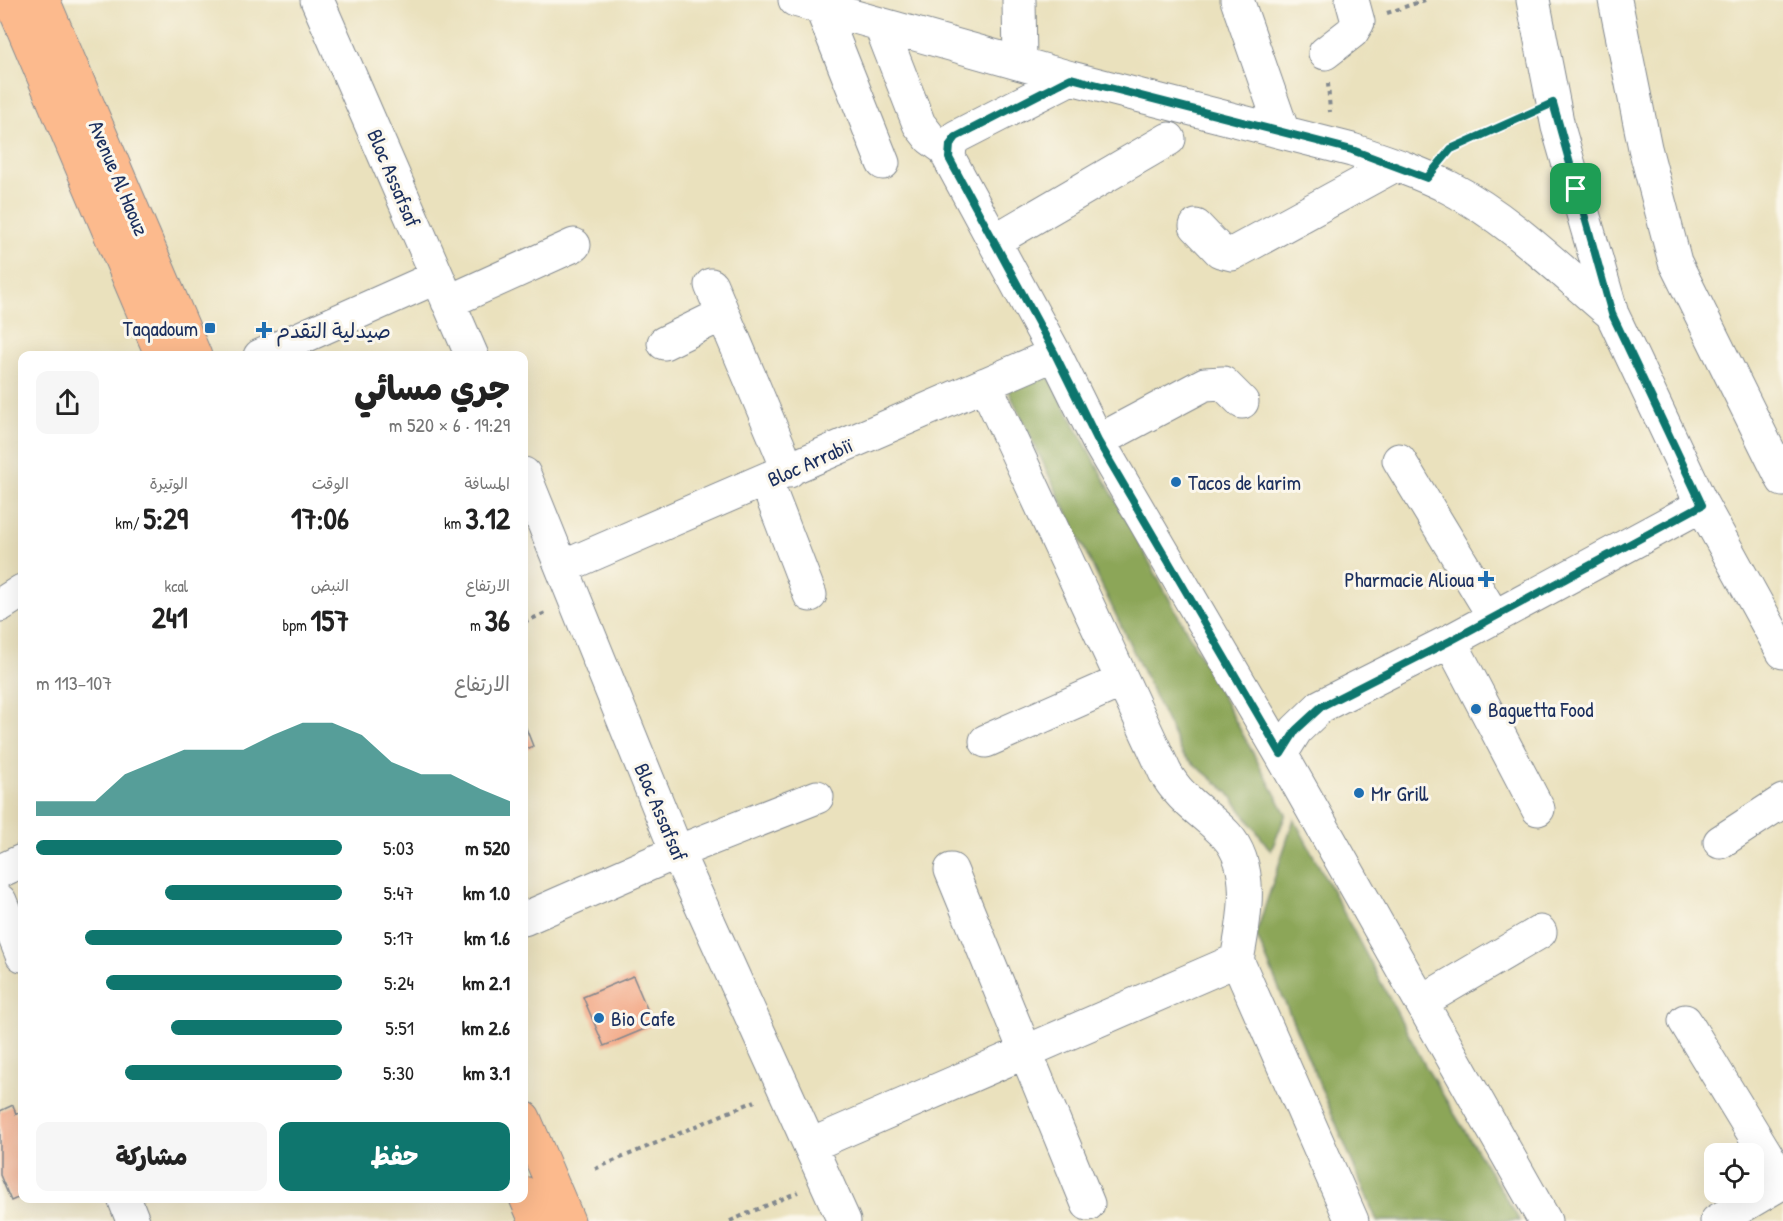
<!DOCTYPE html>
<html lang="ar">
<meta charset="utf-8">
<style>
:root{--surface:#fff;--page:#f6f6f6;--text:#222;--muted:#767676;--accent:#0f766e}
body{margin:0;font-family:"Patrick Hand","Playpen Sans Arabic",sans-serif;background:var(--page);color:var(--text);direction:rtl;height:100vh;display:flex;flex-direction:column;font-size:22px;white-space:nowrap}
*{box-sizing:border-box;margin:0}
p{font-size:20px;color:var(--muted)}
.icon{flex:none;width:33px;height:33px;fill:none;stroke:currentColor;stroke-width:2;stroke-linecap:round;stroke-linejoin:round}
.map{position:relative;flex:1;overflow:hidden;direction:ltr}
.drawer{position:absolute;left:18px;top:351px;width:510px;height:852px;display:flex;flex-direction:column;background:var(--surface);border-radius:12px;box-shadow:0 6px 24px #0002;direction:rtl}
.drawer>*{flex:none}
.buttons{position:absolute;left:1704px;top:1143px;display:grid;gap:12px}
.buttons a{display:grid;place-items:center;width:60px;height:60px;border-radius:12px;background:var(--surface);box-shadow:0 6px 24px #0002;font-size:30px}
.pin{position:absolute;display:grid;place-items:center;width:51px;height:51px;color:#fff;margin:-26px;border-radius:12px;box-shadow:0 3px 9px #0006}
.round{display:grid;place-items:center;flex:none;width:63px;height:63px;border-radius:12px;background:var(--page)}
.summary{display:flex;align-items:center;justify-content:space-between;height:102px;padding:0 18px}
h1{font-size:33px;font-weight:800;line-height:45px}
.figures{display:grid;grid-template-columns:repeat(3,1fr);gap:9px;height:102px;padding:6px 18px}
.figures div{display:grid;align-content:center}
.figures b{font-size:30px;font-weight:800}
.figures small{font-size:16px;font-weight:400}
.figures p{font-size:16px}
.chart{height:168px;padding:12px 18px}
.chart p{display:flex;justify-content:space-between}
.chart svg{width:100%;height:108px;margin-top:6px;fill:var(--accent);opacity:.7}
.cta{display:flex;gap:12px;margin-top:auto;padding:12px 18px}
.cta a{flex:1;height:69px;border-radius:12px;background:var(--accent);color:#fff;font-size:24px;font-weight:800;line-height:69px;text-align:center}
.cta a+a{background:var(--page);color:var(--text)}
ul{padding:0 18px;list-style:none;font-size:20px}
li{display:grid;grid-template-columns:96px 72px 1fr;align-items:center;height:45px}
li i{height:15px;border-radius:8px;background:var(--accent)}
.map>svg:first-child{display:block}
</style>
<div class="map">
<svg width="1783" height="1221" viewBox="0 0 1783 1221">
<rect width="100%" height="100%" fill="#fbf7ec"/>
<filter id="ink" filterUnits="userSpaceOnUse"><feTurbulence type="fractalNoise" baseFrequency=".0167" numOctaves="2"/><feDisplacementMap in="SourceGraphic" scale="12" xChannelSelector="R" yChannelSelector="G"/><feConvolveMatrix kernelMatrix="1 2 1 2 8 2 1 2 1" color-interpolation-filters="sRGB"/></filter>
<filter id="wash" filterUnits="userSpaceOnUse"><feTurbulence type="fractalNoise" baseFrequency=".008" numOctaves="4" result="noise"/><feDisplacementMap in="SourceGraphic" scale="24" xChannelSelector="R" yChannelSelector="G"/><feGaussianBlur stdDeviation="1.35" result="paint"/><feColorMatrix in="noise" values="0 0 0 0 0 0 0 0 0 0 0 0 0 0 0 0 0 1.4 0 .05"/><feComposite in="paint" operator="in"/></filter>
<g filter="url(#wash)">
<rect width="100%" height="100%" fill="#eae1bd"/>
<path fill="#8ca659" stroke="#546a5c" stroke-width="1.5" d="M1039,359L1286,814L1271,851L1228,792L1183,755L1000,373Z
M1294,819L1427,1069L1520,1221H1377L1256,934Z"/>
<g id="blocks">
<path fill="#f3a987" d="M524,723L533,746L524,750Z
M633,976L654,1025L604,1046L583,997Z
M13,1105L16,1114L22,1112V1196L11,1201L0,1175V1111Z"/>
</g>
</g>
<g filter="url(#ink)">
<use href="#blocks" fill-opacity="0" stroke="#82888e" stroke-width="1.5"/>
<g fill="none" stroke-linecap="round" stroke-linejoin="round">
<defs>
<path id="minor" d="M317,0L472,356
M795,0L1071,78L1352,150C1385,161 1419,172 1450,188C1510,219 1561,271 1612,314
M1019,0L1020,63
M1237,0L1283,132
M1533,0L1558,127L1612,314L1702,505L1783,652
M1615,0L1645,148L1675,262L1783,480
M821,7L883,163
M880,24L919,124L930,138L948,151
M1325,53L1352,32L1358,22L1352,0
M1071,78L956,137L950,145L949,158L1055,354L1098,441L1281,754L1545,1221
M1196,226L1220,251L1232,254L1395,165
M994,241L1169,139
M711,285L789,471
M448,302L574,245
M664,343L723,314
M260,356L437,277
M985,384L1165,772C1180,800 1205,813 1226,835C1256,867 1244,922 1237,960L1352,1221
M1098,441L1205,384L1223,383L1242,402
M1399,460L1493,615
M524,474L677,852L844,1221
M766,481L810,595
M563,567L1055,354
M0,605L22,591
M1450,641L1538,809
M986,741L1122,681
M1281,754L1296,730L1321,706L1450,641L1702,505
M1720,842L1783,801
M951,870L1088,1204
M0,871L22,861
M0,901L22,955
M524,919L677,852L817,797
M1421,1002L1540,932
M1685,1021L1783,1182
M811,1145L1237,960
M124,1198L133,1221
M1717,1221L1783,1182"/>
<path id="major" d="M11,0L162,356
M43,0L195,356
M524,1118L568,1221
M524,1193L536,1221"/>
</defs>
<use href="#minor" stroke="#82888e" stroke-width="35"/>
<use href="#major" stroke="#82888e" stroke-width="35"/>
<path stroke="#82888e" stroke-width="4" stroke-dasharray="4.5 4.5" stroke-linecap="butt" d="M1387,13L1425,0
M1328,83L1330,112
M1449,152L1525,116
M524,622L548,612
M595,1169L755,1101
M730,1221L798,1192"/>
<use href="#minor" stroke="#fff" stroke-width="33"/>
<use href="#major" stroke="#fcba8d" stroke-width="33"/>
</g>
</g>
<g fill="none" stroke-linecap="round" stroke-linejoin="round" filter="url(#ink)">
<defs>
<path id="route" d="M1071,78L1352,150L1427,178L1451,149L1553,103L1612,314L1702,505L1450,641L1322,706L1296,730L1281,754L1098,441L1055,354L949,158L950,145L956,137Z"/>
</defs>
<use href="#route" stroke="#fff" stroke-width="12"/>
<use href="#route" stroke="#0f766e" stroke-width="8"/>
</g>
<g fill="#1f6fb2" stroke="#fbf7ec" stroke-width="2">
<rect x="204" y="322" width="12" height="12" rx="3"/>
<path d="M261 321h6v6h6v6h-6v6h-6v-6h-6v-6h6z"/>
<circle cx="1176" cy="482" r="6"/>
<path d="M1483 570h6v6h6v6h-6v6h-6v-6h-6v-6h6z"/>
<circle cx="1476" cy="709" r="6"/>
<circle cx="1359" cy="793" r="6"/>
<circle cx="599" cy="1018" r="6"/>
</g>
<g text-anchor="middle" dominant-baseline="central" stroke-width="6" stroke-linejoin="round" paint-order="stroke">
<g font-size="21" fill="#1b2f5e" stroke="#fbf7ec">
<text transform="translate(119 178) rotate(67)">Avenue Al Haouz</text>
<text transform="translate(394 178) rotate(67)">Bloc Assafsaf</text>
<text transform="translate(810 462) rotate(-24)">Bloc Arrabiï</text>
<text transform="translate(661 812) rotate(67)">Bloc Assafsaf</text>
</g>
<g font-size="21" fill="#1b2f5e" stroke="#fbf7ec" text-anchor="start">
<text x="198" y="328" text-anchor="end">Taqadoum</text>
<text x="276" y="330">صيدلية التقدم</text>
<text x="1188" y="482">Tacos de karim</text>
<text x="1474" y="579" text-anchor="end">Pharmacie Alioua</text>
<text x="1488" y="709">Baguetta Food</text>
<text x="1371" y="793">Mr Grill</text>
<text x="611" y="1018">Bio Cafe</text>
</g>
</g>
</svg>
<div class="buttons">
<a><svg class="icon" aria-label="locate" viewBox="0 0 24 24"><circle cx="12" cy="12" r="6"/><path d="M12 2v4M12 18v4M2 12h4M18 12h4"/></svg></a>
</div>
<div class="pin" style="left:1576px;top:189px;background:#1e9e55"><svg class="icon" aria-label="arrive" viewBox="0 0 24 24"><path d="M6 21V4h12l-3 4 3 4H6"/></svg></div>
<section class="drawer">
<div class="summary"><div><h1>جري مسائي</h1><p>19:29 · 6 × 520 m</p></div><a class="round"><svg class="icon" aria-label="share" viewBox="0 0 24 24"><path d="M12 15V3M7 8l5-5 5 5M5 13v7h14v-7"/></svg></a></div>
<div class="figures">
<div><p>المسافة</p><b>3.12<small> km</small></b></div>
<div><p>الوقت</p><b>17:06</b></div>
<div><p>الوتيرة</p><b>5:29<small> /km</small></b></div>
</div>
<div class="figures">
<div><p>الارتفاع</p><b>36<small> m</small></b></div>
<div><p>النبض</p><b>157<small> bpm</small></b></div>
<div><p>kcal</p><b>241</b></div>
</div>
<div class="chart"><p><span>الارتفاع</span>107–113 m</p>
<svg viewBox="0 0 160 44" preserveAspectRatio="none"><path d="M0 44V38L10 38L20 38L30 27L40 22L50 17L60 17L70 17L80 11L90 6L100 6L110 11L120 22L130 27L140 27L150 33L160 38V44z"/></svg>
</div>
<ul>
<li><b>520 m</b>5:03<i style="width:100%"></i></li>
<li><b>1.0 km</b>5:47<i style="width:58%"></i></li>
<li><b>1.6 km</b>5:17<i style="width:84%"></i></li>
<li><b>2.1 km</b>5:24<i style="width:77%"></i></li>
<li><b>2.6 km</b>5:51<i style="width:56%"></i></li>
<li><b>3.1 km</b>5:30<i style="width:71%"></i></li>
</ul>
<div class="cta"><a>حفظ</a><a>مشاركة</a></div>
</section>
</div>
